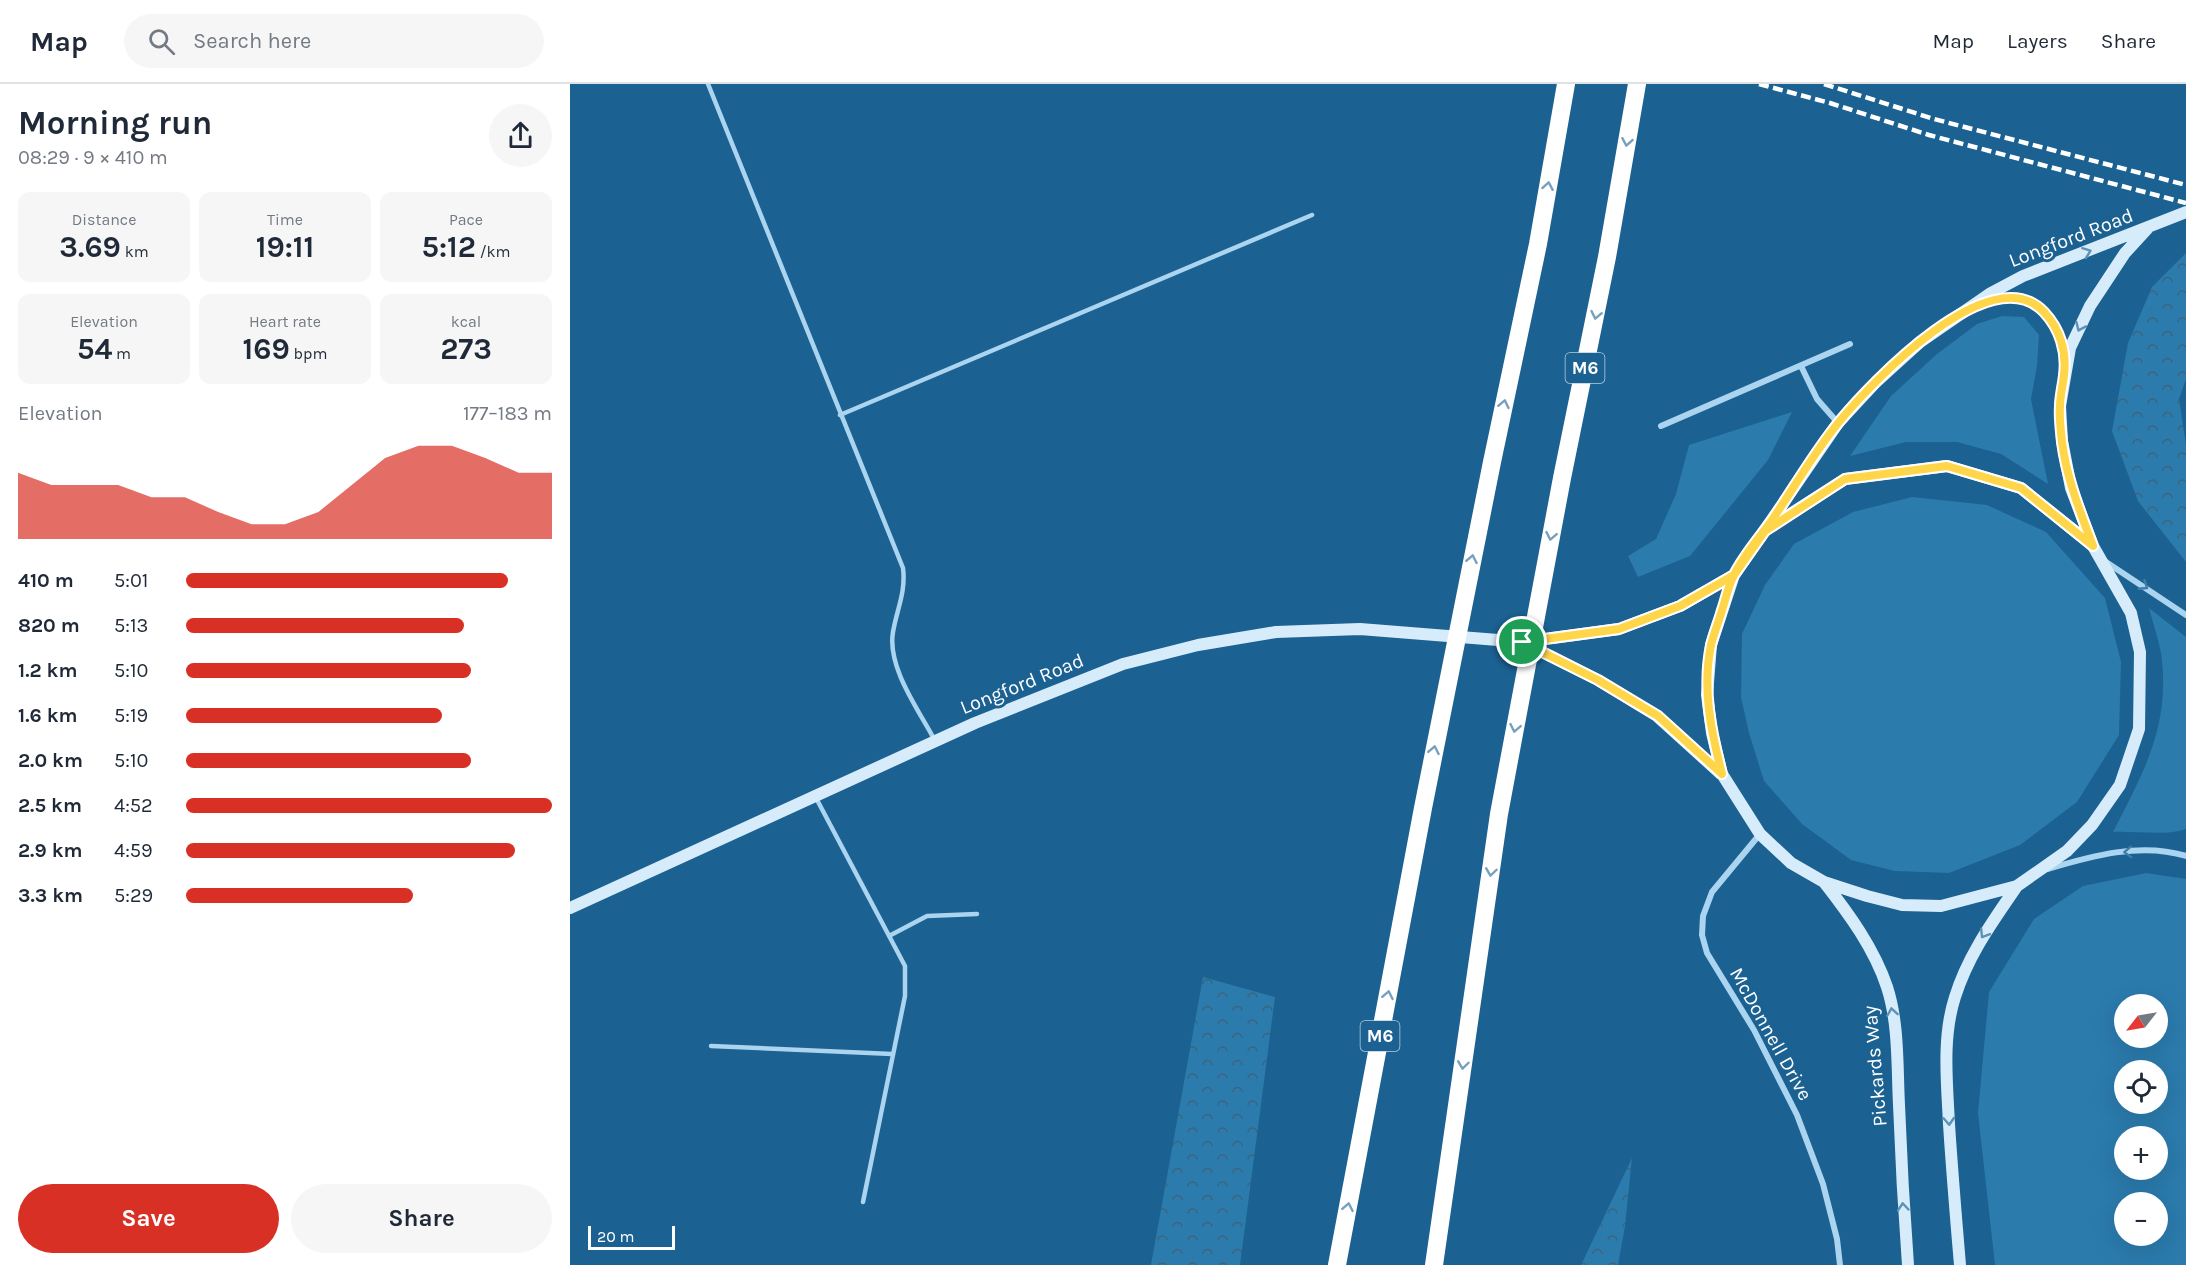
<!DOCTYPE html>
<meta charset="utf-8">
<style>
:root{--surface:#fff;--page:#f6f6f7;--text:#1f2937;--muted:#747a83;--line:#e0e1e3;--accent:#d93025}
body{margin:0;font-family:Karla,sans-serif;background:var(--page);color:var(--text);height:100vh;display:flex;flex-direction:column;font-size:22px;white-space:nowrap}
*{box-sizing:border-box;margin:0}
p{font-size:20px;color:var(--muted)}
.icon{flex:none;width:33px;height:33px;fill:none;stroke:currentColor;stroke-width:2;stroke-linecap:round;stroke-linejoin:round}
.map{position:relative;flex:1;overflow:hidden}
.side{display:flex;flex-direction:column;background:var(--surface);width:570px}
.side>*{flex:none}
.needle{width:39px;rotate:239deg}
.buttons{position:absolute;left:1544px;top:910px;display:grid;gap:12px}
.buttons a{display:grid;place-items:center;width:54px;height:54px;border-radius:50%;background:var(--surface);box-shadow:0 6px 24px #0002;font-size:30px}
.scale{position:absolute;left:18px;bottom:15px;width:87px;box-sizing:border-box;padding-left:6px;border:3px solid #fff;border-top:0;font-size:16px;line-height:21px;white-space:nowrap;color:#fff;-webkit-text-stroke:4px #1b6191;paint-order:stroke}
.pin{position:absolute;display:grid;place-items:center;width:51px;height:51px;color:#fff;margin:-26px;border:3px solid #fff;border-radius:50%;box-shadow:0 2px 6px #0007}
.round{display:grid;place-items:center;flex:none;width:63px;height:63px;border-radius:32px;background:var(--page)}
.summary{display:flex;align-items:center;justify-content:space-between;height:102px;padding:0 18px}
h1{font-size:33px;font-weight:700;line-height:45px}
.figures{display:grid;grid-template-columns:repeat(3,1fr);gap:9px;height:102px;padding:6px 18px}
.figures div{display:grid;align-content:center;border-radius:12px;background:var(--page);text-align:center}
.figures b{font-size:30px;font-weight:700}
.figures small{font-size:16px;font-weight:400}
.figures p{font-size:16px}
.chart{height:168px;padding:12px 18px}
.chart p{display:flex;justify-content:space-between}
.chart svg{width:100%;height:108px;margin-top:6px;fill:var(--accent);opacity:.7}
.cta{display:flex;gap:12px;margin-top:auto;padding:12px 18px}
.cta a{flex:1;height:69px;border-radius:36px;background:var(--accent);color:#fff;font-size:24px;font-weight:700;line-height:69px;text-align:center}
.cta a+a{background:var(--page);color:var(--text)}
ul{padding:0 18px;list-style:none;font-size:20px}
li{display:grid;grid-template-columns:96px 72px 1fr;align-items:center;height:45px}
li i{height:15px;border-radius:8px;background:var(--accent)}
header{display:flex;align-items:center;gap:36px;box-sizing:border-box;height:84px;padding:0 30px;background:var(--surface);border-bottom:2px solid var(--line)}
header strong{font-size:28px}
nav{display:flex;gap:33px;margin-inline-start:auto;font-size:21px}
.search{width:420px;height:54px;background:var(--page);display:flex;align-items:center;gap:15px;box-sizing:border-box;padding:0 21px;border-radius:33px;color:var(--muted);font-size:22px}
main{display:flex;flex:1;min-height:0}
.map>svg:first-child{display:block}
</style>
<header>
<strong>Map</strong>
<div class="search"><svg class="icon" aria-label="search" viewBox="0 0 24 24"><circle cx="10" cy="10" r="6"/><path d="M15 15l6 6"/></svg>Search here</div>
<nav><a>Map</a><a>Layers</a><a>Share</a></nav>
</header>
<main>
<section class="side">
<div class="summary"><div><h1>Morning run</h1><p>08:29 · 9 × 410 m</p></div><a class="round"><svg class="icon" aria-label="share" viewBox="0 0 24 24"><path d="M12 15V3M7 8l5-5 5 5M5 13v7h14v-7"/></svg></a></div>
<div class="figures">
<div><p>Distance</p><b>3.69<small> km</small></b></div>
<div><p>Time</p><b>19:11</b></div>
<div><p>Pace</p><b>5:12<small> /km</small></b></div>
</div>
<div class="figures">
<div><p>Elevation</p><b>54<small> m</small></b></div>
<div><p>Heart rate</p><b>169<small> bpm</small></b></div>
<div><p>kcal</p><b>273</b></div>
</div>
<div class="chart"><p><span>Elevation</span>177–183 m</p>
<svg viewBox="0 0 160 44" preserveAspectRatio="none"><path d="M0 44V17L10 22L20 22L30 22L40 27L50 27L60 33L70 38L80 38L90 33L100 22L110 11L120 6L130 6L140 11L150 17L160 17V44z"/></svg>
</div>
<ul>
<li><b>410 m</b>5:01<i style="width:88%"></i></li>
<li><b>820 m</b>5:13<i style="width:76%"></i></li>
<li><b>1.2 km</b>5:10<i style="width:78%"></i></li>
<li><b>1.6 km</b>5:19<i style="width:70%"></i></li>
<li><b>2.0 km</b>5:10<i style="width:78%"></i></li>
<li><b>2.5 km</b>4:52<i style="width:100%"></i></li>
<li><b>2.9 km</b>4:59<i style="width:90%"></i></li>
<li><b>3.3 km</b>5:29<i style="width:62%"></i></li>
</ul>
<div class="cta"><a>Save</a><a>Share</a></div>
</section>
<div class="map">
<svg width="1616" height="1181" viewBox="0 0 1616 1181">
<defs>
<pattern id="forest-crowns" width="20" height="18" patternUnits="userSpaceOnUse" patternTransform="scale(1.5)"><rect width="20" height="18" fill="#2b7bad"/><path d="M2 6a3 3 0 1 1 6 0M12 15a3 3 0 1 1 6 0" fill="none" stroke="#3c647c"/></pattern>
</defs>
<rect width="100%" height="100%" fill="#1b6191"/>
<path fill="#2b7bad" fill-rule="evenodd" d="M1432,232L1454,233L1469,251L1467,282L1461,315L1478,400L1431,370L1387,358H1336L1280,372L1321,312L1367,270L1407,240Z
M1222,328L1198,376L1120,472L1068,493L1058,472L1086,455L1106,410L1119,361Z
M1342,413L1417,421L1476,448L1535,514L1551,578L1549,651L1507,718L1450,761L1379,789L1325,787L1281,776L1232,740L1194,697L1179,649L1171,613L1172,550L1195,501L1224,460L1283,428Z
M1579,524L1616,553V745C1598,752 1564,747 1543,748C1574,687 1601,641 1591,569C1588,554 1583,539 1579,524Z
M1576,789L1616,795V1181H1425L1408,1029L1419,908L1464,835L1513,802ZM1554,921H1587V954H1554ZM1554,987H1587V1020H1554ZM1554,1053H1587V1086H1554ZM1554,1119H1587V1152H1554Z"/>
<path fill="url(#forest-crowns)" d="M1616,169V295L1609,315L1616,361V478L1568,417L1542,347L1558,259L1582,203Z
M633,893L705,913L670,1181H581Z
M1062,1074L1055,1142L1048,1181H1011Z"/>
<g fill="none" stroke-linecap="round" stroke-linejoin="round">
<path stroke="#aad4ef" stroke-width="4.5" d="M138,0L333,484C336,508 327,525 323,548C317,583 348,625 364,655
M1413,220C1422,218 1432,214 1441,214C1472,212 1490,245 1494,272
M270,331L742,131
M245,712L335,882V912L293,1118
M319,852L357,832L407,830
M141,962L322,970"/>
<path stroke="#aad4ef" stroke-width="6" d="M1231,282L1247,315L1268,339
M1091,342L1280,260
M1536,478L1616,531
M1190,750L1142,808L1133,832L1132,851L1137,869L1184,946L1227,1031L1253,1100L1267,1155L1270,1181
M1478,785C1521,772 1571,758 1616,772"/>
<path stroke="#d7ecfa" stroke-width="12" d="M1578,144L1555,169L1520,222L1500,264L1490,322L1492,357L1501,404L1523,462L1561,529L1570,568L1569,645L1550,701L1522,741L1497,767L1447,802L1371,822L1332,821L1297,812L1254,798L1221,779L1190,750L1152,690L1142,649L1137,611L1141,561L1164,491L1268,339L1306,298L1350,258L1421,209L1453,192L1616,128
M1200,443L1275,395L1377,382L1451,404L1522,461
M955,559L1028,596L1087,632L1151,690
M1254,798C1279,830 1304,864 1317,903C1329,940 1327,982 1329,1021C1331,1075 1334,1128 1338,1181
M0,824L405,639L553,580L628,561L706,548L790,545L953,558L1049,545L1110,522L1164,491
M1390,1181C1386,1134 1382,1087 1379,1040C1377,998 1372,953 1385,913C1398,871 1423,837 1447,802"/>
<path stroke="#fff" stroke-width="18" d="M767,1181L853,724L922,378L968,160L996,0
M864,1181L929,730L992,394L1037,173L1067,0"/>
<path stroke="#fff" stroke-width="4.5" stroke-dasharray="10 4.5" stroke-linecap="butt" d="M1189,0L1260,19L1359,51L1616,119
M1254,0L1364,35L1616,101"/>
</g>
<defs><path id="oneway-chevron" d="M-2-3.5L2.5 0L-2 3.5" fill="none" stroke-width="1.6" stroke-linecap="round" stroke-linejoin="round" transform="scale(1.5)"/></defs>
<g stroke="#76a0bd">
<use href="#oneway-chevron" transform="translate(1057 58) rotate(100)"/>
<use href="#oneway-chevron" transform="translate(978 102) rotate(-80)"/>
<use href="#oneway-chevron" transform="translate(1026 231) rotate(102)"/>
<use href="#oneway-chevron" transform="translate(934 320) rotate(-78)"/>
<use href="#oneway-chevron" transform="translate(981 452) rotate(101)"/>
<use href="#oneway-chevron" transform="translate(902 475) rotate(-79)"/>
<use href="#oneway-chevron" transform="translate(945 644) rotate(101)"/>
<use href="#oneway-chevron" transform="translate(864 666) rotate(-79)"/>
<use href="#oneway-chevron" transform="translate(921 788) rotate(98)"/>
<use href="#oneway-chevron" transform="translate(818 911) rotate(-79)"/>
<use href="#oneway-chevron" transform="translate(893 981) rotate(98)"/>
<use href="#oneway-chevron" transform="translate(778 1123) rotate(-79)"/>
</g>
<g stroke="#5d92b6">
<use href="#oneway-chevron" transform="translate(1517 168) rotate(-21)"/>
<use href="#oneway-chevron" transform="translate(1510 243) rotate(114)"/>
<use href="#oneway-chevron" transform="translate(1414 850) rotate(122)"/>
<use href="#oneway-chevron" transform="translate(1322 928) rotate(-99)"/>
<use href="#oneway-chevron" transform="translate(1379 1037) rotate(87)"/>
<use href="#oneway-chevron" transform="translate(1333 1123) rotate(-95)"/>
</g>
<g stroke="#3f7ea8">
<use href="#oneway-chevron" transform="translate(1574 502) rotate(33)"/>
<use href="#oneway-chevron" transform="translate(1558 768) rotate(178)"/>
</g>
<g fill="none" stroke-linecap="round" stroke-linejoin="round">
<defs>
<path id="route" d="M952,558L1028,596L1088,632L1152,690C1141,647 1132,605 1141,561C1144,549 1149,537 1152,526C1156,515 1158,502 1164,491C1173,472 1190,453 1202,436C1224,404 1245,367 1269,338C1301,299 1421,172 1474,228C1490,245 1497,268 1494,291C1493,301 1490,312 1490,322C1489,334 1491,347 1492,358C1497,396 1510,427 1523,462L1451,404L1377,382L1275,395L1195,447L1164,491L1110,522L1049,545L952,558"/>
</defs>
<use href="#route" stroke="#fff" stroke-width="12"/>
<use href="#route" stroke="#ffd54a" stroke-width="8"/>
</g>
<g text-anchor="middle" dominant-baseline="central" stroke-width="6" stroke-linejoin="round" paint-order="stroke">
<g fill="#1b6191" stroke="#bbd0de" stroke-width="1.5">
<rect x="995.5" y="269" width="39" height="30" rx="4.5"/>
<rect x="790.5" y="937" width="39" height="30" rx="4.5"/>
</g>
<g font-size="18" font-weight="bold" fill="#fff">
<text x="1015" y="284">M6</text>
<text x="810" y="952">M6</text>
</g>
<g font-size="20" fill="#fff" stroke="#1b6191">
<text transform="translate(1501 154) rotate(-21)">Longford Road</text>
<text transform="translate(452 600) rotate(-22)">Longford Road</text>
<text transform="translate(1201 950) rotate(61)">McDonnell Drive</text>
<text transform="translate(1305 982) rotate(-95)">Pickards Way</text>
</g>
</g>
</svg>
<div class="buttons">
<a><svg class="needle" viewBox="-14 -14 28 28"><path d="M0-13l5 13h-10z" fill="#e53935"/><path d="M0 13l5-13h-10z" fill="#747a83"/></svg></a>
<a><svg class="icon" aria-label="locate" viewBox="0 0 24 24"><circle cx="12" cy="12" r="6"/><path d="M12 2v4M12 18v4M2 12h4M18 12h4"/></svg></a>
<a>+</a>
<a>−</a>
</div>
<div class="scale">20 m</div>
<div class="pin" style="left:952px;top:558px;background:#1e9e55"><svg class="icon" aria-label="arrive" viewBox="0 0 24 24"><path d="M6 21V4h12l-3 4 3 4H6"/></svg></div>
</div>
</main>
